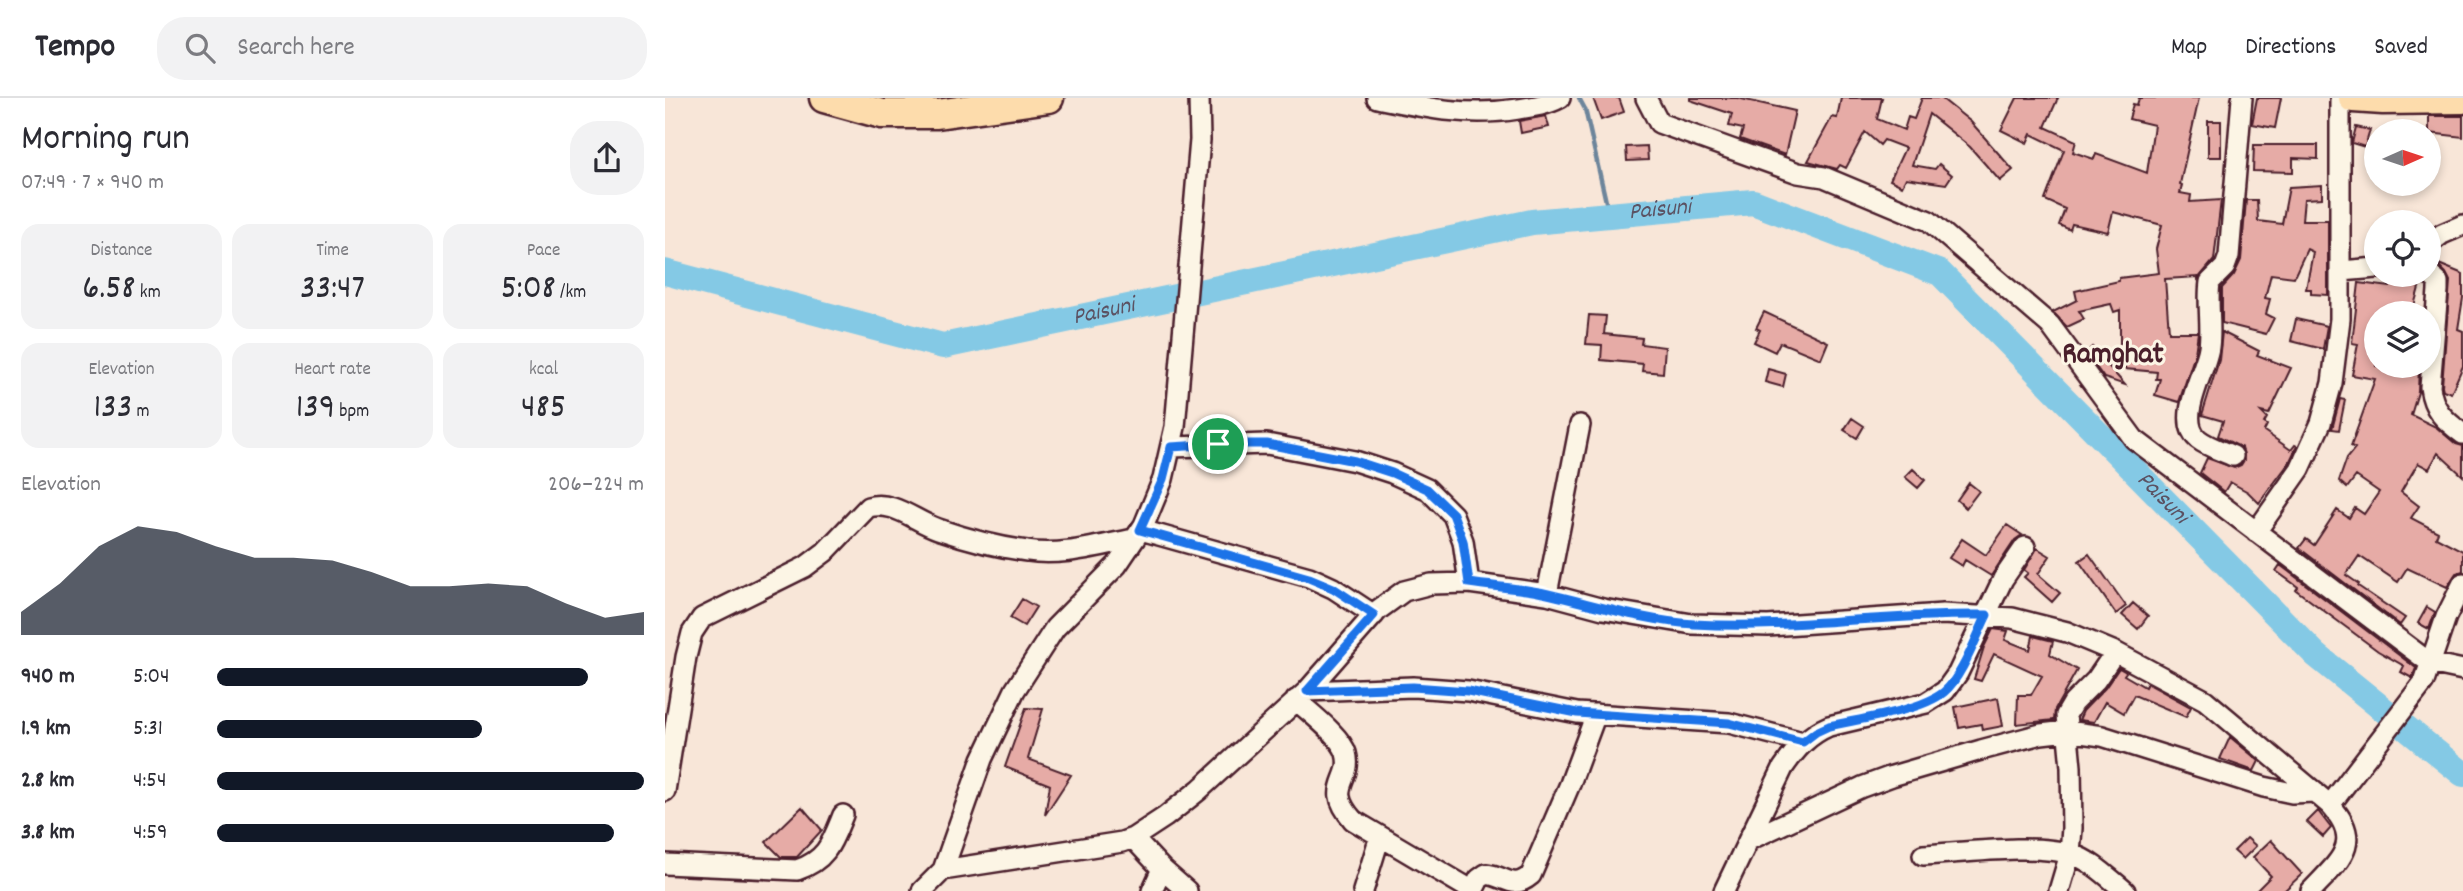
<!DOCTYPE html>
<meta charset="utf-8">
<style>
:root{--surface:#fff;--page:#f2f2f3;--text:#2b2b33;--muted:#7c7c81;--line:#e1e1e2;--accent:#111827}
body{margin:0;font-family:Dekko,sans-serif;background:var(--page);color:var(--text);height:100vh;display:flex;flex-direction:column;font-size:26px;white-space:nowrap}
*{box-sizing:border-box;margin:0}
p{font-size:23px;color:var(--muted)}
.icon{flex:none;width:38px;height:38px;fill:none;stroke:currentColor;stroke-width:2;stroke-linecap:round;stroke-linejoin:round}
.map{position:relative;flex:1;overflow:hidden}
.details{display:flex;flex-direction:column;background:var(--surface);width:665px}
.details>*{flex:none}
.needle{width:46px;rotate:87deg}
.buttons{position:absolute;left:1699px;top:21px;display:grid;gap:14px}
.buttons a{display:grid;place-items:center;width:77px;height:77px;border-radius:50%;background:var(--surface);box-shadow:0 4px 10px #0003;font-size:35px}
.pin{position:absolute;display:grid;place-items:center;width:60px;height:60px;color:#fff;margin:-30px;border:4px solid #fff;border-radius:50%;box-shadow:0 2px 7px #0007}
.round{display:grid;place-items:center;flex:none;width:74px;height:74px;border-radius:28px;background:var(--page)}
.head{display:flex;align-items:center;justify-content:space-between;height:119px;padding:0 21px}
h1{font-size:38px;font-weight:600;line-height:52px}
.stats{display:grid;grid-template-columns:repeat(3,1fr);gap:10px;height:119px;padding:7px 21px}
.stats div{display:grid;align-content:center;border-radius:18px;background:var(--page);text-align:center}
.stats b{font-size:35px;font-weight:600}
.stats small{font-size:19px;font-weight:400}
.stats p{font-size:19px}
.chart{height:196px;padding:14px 21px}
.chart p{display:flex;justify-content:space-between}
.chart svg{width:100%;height:126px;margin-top:7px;fill:var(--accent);opacity:.7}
ul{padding:0 21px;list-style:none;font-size:23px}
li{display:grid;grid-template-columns:112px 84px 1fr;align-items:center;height:52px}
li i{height:18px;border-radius:9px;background:var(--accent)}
header{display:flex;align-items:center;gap:42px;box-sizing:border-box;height:98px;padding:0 35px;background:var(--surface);border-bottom:2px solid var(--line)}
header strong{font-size:33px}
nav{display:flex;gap:38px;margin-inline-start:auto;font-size:24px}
.search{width:490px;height:63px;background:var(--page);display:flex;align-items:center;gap:18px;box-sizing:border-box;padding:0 24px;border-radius:28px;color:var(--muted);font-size:26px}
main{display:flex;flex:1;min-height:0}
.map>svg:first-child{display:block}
</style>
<header>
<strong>Tempo</strong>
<div class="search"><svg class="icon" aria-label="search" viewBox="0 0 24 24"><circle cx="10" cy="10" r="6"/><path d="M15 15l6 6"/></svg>Search here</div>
<nav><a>Map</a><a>Directions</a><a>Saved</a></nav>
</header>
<main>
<section class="details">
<div class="head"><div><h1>Morning run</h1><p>07:49 · 7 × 940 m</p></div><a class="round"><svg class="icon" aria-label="share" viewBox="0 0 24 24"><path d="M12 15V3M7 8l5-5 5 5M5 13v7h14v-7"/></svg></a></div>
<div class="stats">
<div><p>Distance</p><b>6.58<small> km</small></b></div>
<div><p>Time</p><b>33:47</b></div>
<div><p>Pace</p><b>5:08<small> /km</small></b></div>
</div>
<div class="stats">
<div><p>Elevation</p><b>133<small> m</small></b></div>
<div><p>Heart rate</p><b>139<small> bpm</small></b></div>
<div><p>kcal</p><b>485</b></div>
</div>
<div class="chart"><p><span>Elevation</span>206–224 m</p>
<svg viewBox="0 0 160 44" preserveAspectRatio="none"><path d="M0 44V36L10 26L20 13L30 6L40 8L50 13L60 17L70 17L80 18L90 22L100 27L110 27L120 26L130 27L140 33L150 38L160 36V44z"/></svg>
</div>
<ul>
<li><b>940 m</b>5:04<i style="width:87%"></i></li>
<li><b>1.9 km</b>5:31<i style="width:62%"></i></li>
<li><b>2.8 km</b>4:54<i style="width:100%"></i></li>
<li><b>3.8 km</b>4:59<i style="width:93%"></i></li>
</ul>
</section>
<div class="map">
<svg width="1798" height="793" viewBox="0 0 1798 793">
<rect width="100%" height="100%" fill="#f8e6d8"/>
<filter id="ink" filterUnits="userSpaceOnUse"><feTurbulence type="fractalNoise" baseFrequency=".0143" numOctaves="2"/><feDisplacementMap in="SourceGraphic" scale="14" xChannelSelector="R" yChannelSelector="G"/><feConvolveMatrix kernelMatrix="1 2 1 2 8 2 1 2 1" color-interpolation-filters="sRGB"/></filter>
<g filter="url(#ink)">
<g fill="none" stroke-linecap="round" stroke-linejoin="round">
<path stroke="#6d859b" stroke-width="4.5" d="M914,0L920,11L944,117"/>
<path stroke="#84c9e5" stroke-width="26" id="s1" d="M0,174L278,248L867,124L1088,104L1275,175L1651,557L1798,676"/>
</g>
<path fill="#e6aba6" stroke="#4a1f2b" stroke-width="2" d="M928,0H954L959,14L936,22Z
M1025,0H1072L1130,13L1120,57L1075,41L1078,31L1064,28L1067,16L1025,2Z
M1176,0H1217L1212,21L1239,32L1243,19L1249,21L1257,0H1276L1306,24L1348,72L1335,83L1305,49L1264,16L1247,67L1270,71L1274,66L1287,77L1281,86L1241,80L1237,88L1225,82L1240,50L1219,42L1215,47L1200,34L1181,70L1175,67L1172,71L1143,63L1167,19L1172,20Z
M1352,0H1393L1380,29L1411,43L1408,54L1429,61L1431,56L1482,75L1489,27L1464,21L1468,6L1472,7L1474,0H1534L1515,86L1517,87L1515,95L1526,97L1525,104L1556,102L1549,162L1533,181V179L1500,181L1504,234H1533L1530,256L1514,304L1490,297L1495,281H1491L1492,274L1460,271L1462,245H1455V212L1449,214L1446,206L1414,213L1419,221L1402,229L1388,214L1412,202L1410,193L1454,183V180L1494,175L1491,151L1497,127L1448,114L1443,134L1407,126L1405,132L1394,127L1400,111L1380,102L1399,52L1366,36L1362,45L1336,32Z
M1592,0H1616L1610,30L1587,26Z
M881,18L884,29L856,35L854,23Z
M1764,18H1798V39L1764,35Z
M1543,23H1556V59H1543Z
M1691,29L1705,32L1700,49L1687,45Z
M1589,47H1653V61L1628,60V74L1588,73Z
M982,48L983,62L962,63L961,49Z
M1657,87V100L1639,101L1637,122H1663V197L1646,196V191H1641L1648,154L1642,151L1629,179L1606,176L1600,200L1605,201L1601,216L1609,220L1601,236L1557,225V190L1569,177L1576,162L1581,102H1592L1593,123L1617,126L1624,89Z
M1764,162L1798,176V200L1793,231L1798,233V268L1786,295L1778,292L1777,288L1785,183L1781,175L1772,166L1764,164Z
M1694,185L1725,189L1726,185L1755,186L1747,215H1712L1705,246L1712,247L1711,268H1754L1753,294L1746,317L1771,329L1791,346L1798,348V378L1773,355L1764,371L1753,365L1736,394L1754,408L1746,420L1773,434L1771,439L1798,453V473L1791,475L1782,489L1742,470L1733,484L1694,458L1681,477L1694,486L1693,488L1740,520L1735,527L1634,450L1641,441L1649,447L1672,412L1684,420L1690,410L1699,416L1714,394L1691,378L1682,390L1674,383L1682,360L1690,350L1686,348L1710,281L1687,277L1693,246L1687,245Z
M1099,214L1163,244L1156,261L1115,244L1110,254L1089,244L1095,232L1091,230Z
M924,217L941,218L939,236L977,240L976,246L1000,249L998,275L977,273L978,266L936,262L937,247L921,246Z
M1631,221L1662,228L1658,251L1626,243Z
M1557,234L1594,253L1592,257L1626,270L1604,316L1596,314L1602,320L1599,325L1602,327L1599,333L1626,352L1630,347L1632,348L1624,365L1594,405L1583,394L1565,384L1559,394L1535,375L1542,360L1569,370L1576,367L1579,362L1577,350L1553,338L1558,323L1537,317L1554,262Z
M1427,249L1460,287L1439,280L1421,255Z
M1103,271L1121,276L1118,289L1100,284Z
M1675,301L1680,302L1674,332L1667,331Z
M1187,320L1199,328L1192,340L1179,332Z
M1248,371L1260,382L1253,390L1240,379Z
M1304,385L1314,393L1301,410L1292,402Z
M1342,427L1357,437L1350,442L1326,478L1300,462L1297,468L1284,460L1297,441L1321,457Z
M1372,450L1385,458L1373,476L1395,495L1387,504L1359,479L1363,475L1359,472Z
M1424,456L1461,508L1451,516L1414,463Z
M1615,467L1751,570L1747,580L1736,574L1739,568L1713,553L1631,492L1633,489L1611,473Z
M357,501L371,509L359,528L345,520Z
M1468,505L1483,518L1473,531L1457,517Z
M1762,509L1770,514L1764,531L1753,525Z
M1328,531L1343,533L1340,542L1365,552L1368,538L1388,543L1385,556L1412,572L1390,611L1389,622L1352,626L1353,597H1366L1377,578L1329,556L1316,583L1309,581L1319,549Z
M1454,570L1461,574L1459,577L1480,589L1482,585L1526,609L1521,619L1469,597L1459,615L1440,604L1429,624L1414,622L1418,613L1440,590Z
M1333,600L1338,628L1317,632L1316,626L1294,630L1290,609Z
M361,610L378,611L363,661L406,677L380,717L385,687L340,669Z
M1565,639L1594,663L1589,673L1555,661Z
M137,709L157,732L132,759H116L101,744Z
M1653,713L1666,730L1658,739L1642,724Z
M1582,740L1591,748L1578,761L1569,753Z
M1606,742L1637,776L1619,793H1591L1606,778L1588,759Z"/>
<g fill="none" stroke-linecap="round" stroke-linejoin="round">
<defs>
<path id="minor" d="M712,0C761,10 803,19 853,11C867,9 882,7 895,0
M981,0L994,25L1133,75L1159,79L1264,123L1385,227L1469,341L1765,565L1798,572
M1764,146L1777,136L1798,127
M1676,173L1712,170
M1764,176L1773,184V192L1765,289C1768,312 1779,322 1798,336
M506,349L602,346L690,363L727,375L762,391L788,417L798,443L804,485
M1568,358C1557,353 1543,349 1533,341C1510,321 1541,273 1544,249C1547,228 1542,205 1545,184L1560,169L1564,158L1577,0
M476,432L644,479L668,490L709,517
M1591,434L1635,371L1656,325L1667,285L1675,221V0
M882,496L915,327
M642,593L748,589L803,593L912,615L1064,625L1138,644
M631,602C645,615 676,638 681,655C689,683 658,688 688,722L808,793
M0,693L21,559L27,535L37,520L140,469L160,454L203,409C229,402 249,423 273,431C302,441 332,449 362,453C397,459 435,447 469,441
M1665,707L1759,584L1781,519L1798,485
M468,740L497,771L522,793
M1084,742L1197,689L1227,678L1316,652L1376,636L1402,633L1437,638L1599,689L1627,695L1650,694
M1258,757C1297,755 1370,745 1406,756C1426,762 1444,780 1460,793
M0,766L132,772C162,762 167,744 178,717
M278,772L457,744L468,740L500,719L534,692L642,593L713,512L739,493L766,486L804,485L882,496L938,511L1027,526L1103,528L1278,516L1347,520L1402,534L1450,554L1540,602L1665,707C1700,745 1674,763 1646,793
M257,793L278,772L317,661L350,592L390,530L452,467L479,427L498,381L510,329L535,42L534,0
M487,793L497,771
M698,793L715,738
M808,793L814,781L821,776C841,778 847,793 866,777L905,686L931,616
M1059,793L1118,670C1131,651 1143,637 1164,628L1261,605L1280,593L1293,575L1338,481L1360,449
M1394,793L1405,756L1407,730L1406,669L1401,617L1408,605L1431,582L1450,554"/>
<path id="highway" d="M159,0L217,16H272L384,0
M1688,0L1718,2L1798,1"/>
</defs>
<use href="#minor" stroke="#4a1f2b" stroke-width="24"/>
<use href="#highway" stroke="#4a1f2b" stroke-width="33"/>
<use href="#minor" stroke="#fcf5e5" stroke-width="19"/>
<use href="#highway" stroke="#fddcac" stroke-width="28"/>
</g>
</g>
<g fill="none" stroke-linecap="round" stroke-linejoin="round" filter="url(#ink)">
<defs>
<path id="route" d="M553,346H602L690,363L727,375L762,391L788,416L798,443L804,485C830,489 858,490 883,496C931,507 980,523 1029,526C1127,532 1224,515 1322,517C1311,539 1297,579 1279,594C1256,613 1195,621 1164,628L1151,634L1138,644L1064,625L912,615L803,593L748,589L642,593L709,517L668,490L644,480L475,432L498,381L506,349Z"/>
</defs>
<use href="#route" stroke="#fff" stroke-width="14"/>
<use href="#route" stroke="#1a73e8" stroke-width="9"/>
</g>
<g text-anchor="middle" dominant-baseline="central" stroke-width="6" stroke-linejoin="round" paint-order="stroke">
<g font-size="24" font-style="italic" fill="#5b5263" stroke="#fcf5e5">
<text stroke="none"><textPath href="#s1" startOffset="1018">Paisuni</textPath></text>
<text stroke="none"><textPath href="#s1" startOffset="452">Paisuni</textPath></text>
<text stroke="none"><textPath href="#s1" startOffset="1628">Paisuni</textPath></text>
</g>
<g font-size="30" font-weight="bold" fill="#4a1f2b" stroke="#fcf5e5">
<text x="1448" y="258">Ramghat</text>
</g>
</g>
</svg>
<div class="buttons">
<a><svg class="needle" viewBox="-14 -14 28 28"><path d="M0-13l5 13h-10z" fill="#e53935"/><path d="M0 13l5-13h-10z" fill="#7c7c81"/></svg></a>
<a><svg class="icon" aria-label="locate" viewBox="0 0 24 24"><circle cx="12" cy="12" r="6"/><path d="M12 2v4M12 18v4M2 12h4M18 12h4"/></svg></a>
<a><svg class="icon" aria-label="layers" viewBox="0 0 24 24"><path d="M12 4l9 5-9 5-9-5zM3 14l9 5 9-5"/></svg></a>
</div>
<div class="pin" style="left:553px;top:346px;background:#1e9e55"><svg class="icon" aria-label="arrive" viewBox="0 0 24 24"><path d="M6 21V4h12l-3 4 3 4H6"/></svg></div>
</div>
</main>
